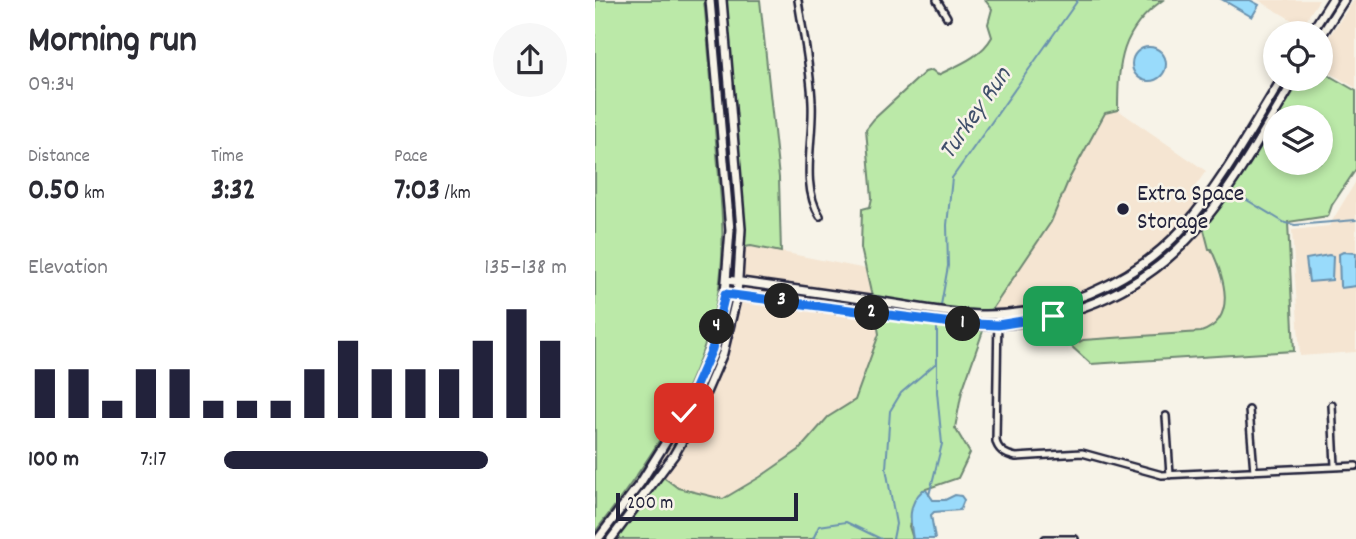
<!DOCTYPE html>
<meta charset="utf-8">
<style>
:root{--surface:#fff;--page:#f7f7f7;--text:#2b2b33;--muted:#7c7c81;--accent:#22223b}
body{margin:0;font-family:Dekko,sans-serif;background:var(--page);color:var(--text);height:100vh;display:flex;flex-direction:column;font-size:26px;white-space:nowrap}
*{box-sizing:border-box;margin:0}
p{font-size:23px;color:var(--muted)}
.icon{flex:none;width:38px;height:38px;fill:none;stroke:currentColor;stroke-width:2;stroke-linecap:round;stroke-linejoin:round}
.map{position:relative;flex:1;overflow:hidden}
.side{display:flex;flex-direction:column;background:var(--surface);width:595px}
.side>*{flex:none}
.controls{position:absolute;left:668px;top:21px;display:grid;gap:14px}
.controls a{display:grid;place-items:center;width:70px;height:70px;border-radius:50%;background:var(--surface);box-shadow:0 4px 10px #0003;font-size:35px}
.scale{position:absolute;left:21px;bottom:18px;width:182px;box-sizing:border-box;padding-left:7px;border:4px solid #22223b;border-top:0;font-size:19px;line-height:24px;white-space:nowrap;color:#22223b;-webkit-text-stroke:5px #f7f3e8;paint-order:stroke}
.pin{position:absolute;display:grid;place-items:center;width:60px;height:60px;color:#fff;margin:-30px;border-radius:14px;box-shadow:0 4px 10px #0006}
.km{position:absolute;width:35px;height:35px;margin:-18px;border-radius:50%;background:#222;color:#fff;font-size:19px;line-height:35px;text-align:center}
.round{display:grid;place-items:center;flex:none;width:74px;height:74px;border-radius:37px;background:var(--page)}
.head{display:flex;align-items:center;justify-content:space-between;height:119px;padding:0 28px}
h1{font-size:38px;font-weight:700;line-height:52px}
.figures{display:grid;grid-template-columns:repeat(3,1fr);gap:10px;height:119px;padding:7px 28px}
.figures div{display:grid;align-content:center}
.figures b{font-size:30px;font-weight:700}
.figures small{font-size:19px;font-weight:400}
.figures p{font-size:19px}
.chart{height:196px;padding:14px 28px}
.chart p{display:flex;justify-content:space-between}
.chart svg{width:100%;height:126px;margin-top:7px;stroke:var(--accent);stroke-width:6}
ul{padding:0 28px;list-style:none;font-size:23px}
li{display:grid;grid-template-columns:112px 84px 1fr;align-items:center;height:52px}
li i{height:18px;border-radius:9px;background:var(--accent)}
main{display:flex;flex:1;min-height:0}
.map>svg:first-child{display:block}
</style>
<main>
<section class="side">
<div class="head"><div><h1>Morning run</h1><p>09:34</p></div><a class="round"><svg class="icon" aria-label="share" viewBox="0 0 24 24"><path d="M12 15V3M7 8l5-5 5 5M5 13v7h14v-7"/></svg></a></div>
<div class="figures">
<div><p>Distance</p><b>0.50<small> km</small></b></div>
<div><p>Time</p><b>3:32</b></div>
<div><p>Pace</p><b>7:03<small> /km</small></b></div>
</div>
<div class="chart"><p><span>Elevation</span>135–138 m</p>
<svg viewBox="0 0 160 44" preserveAspectRatio="none"><path d="M5 44V27M15 44V27M25 44V38M35 44V27M45 44V27M55 44V38M65 44V38M75 44V38M85 44V27M95 44V17M105 44V27M115 44V27M125 44V27M135 44V17M145 44V6M155 44V17"/></svg>
</div>
<ul>
<li><b>100 m</b>7:17<i style="width:77%"></i></li>
</ul>
</section>
<div class="map">
<svg width="761" height="539" viewBox="0 0 761 539">
<rect width="100%" height="100%" fill="#f7f3e8"/>
<filter id="ink" filterUnits="userSpaceOnUse"><feTurbulence type="fractalNoise" baseFrequency=".0143" numOctaves="2"/><feDisplacementMap in="SourceGraphic" scale="14" xChannelSelector="R" yChannelSelector="G"/><feConvolveMatrix kernelMatrix="1 2 1 2 8 2 1 2 1" color-interpolation-filters="sRGB"/></filter>
<g filter="url(#ink)">
<path fill="#f5e5d2" d="M663,0H724L707,26Z
M759,0H761V88L726,68V48Z
M523,110L611,171L597,191L601,206L567,244L522,276L485,294L458,302L396,311L456,222L474,179L510,113Z
M761,181V352L705,356L697,230L734,226Z
M604,213L606,219L575,251L549,272L523,287L488,304L457,313L392,322L393,318L460,308L487,300L525,281Z
M608,226L629,289L630,306L624,320L617,328L590,335L489,340L476,346L465,336L411,327L459,319L491,310L527,293L554,277L580,256Z
M156,246L271,269L277,297L147,279L149,247Z
M146,285L278,304L279,310L146,293Z
M133,297L138,298L124,352L110,389L96,419L62,472L58,470L76,443L107,385L120,349Z
M144,299L281,317L284,334L259,400L233,417L204,450L128,499L83,488L67,476L103,421L116,391L131,354Z"/>
<path fill="#bbe9a8" stroke="#6e8672" stroke-width="2" d="M0,0H109C114,51 118,103 122,154C126,199 131,243 124,288C109,381 57,459 0,532Z
M119,0H124L142,230L141,249L137,250L138,230Z
M131,0H165L184,178L186,252L156,246L149,247L150,229Z
M390,0H568C526,30 523,62 523,110L510,113L474,179L456,222L396,311L359,309L277,297L266,248L267,209L275,207L277,198L271,129L279,119L330,72L337,70L343,75C363,65 386,57 397,37L393,24L397,9Z
M726,71L761,91V169L737,205L733,216L693,222L699,351L496,364L476,346L488,340L606,332C643,319 629,277 616,249H614L608,226L636,188L638,189L681,119V163H726V117H682L705,79H726Z
M281,317L356,326L389,328L367,391L360,428L375,453L363,478L328,490L314,526L318,539H20L67,476L83,488L128,499L165,477L204,450L233,417L260,400L284,334Z"/>
<path fill="#99dbfb" stroke="#6991ae" stroke-width="2" d="M628,0H655L664,5L657,17Z
M537 64a17 17 0 1 1 34 0a17 17 0 1 1-34 0Z
M748,252L761,253V286L746,288L745,286L744,254Z
M734,255L738,256L737,280L714,282L711,259Z
M328,490H331L338,500H350L360,495L366,496L369,500L365,510L339,512L336,515L340,539H318C315,521 312,504 328,490Z"/>
<g fill="none" stroke-linecap="round" stroke-linejoin="round">
<path stroke="#6991ae" stroke-width="2" d="M642,194L690,223L700,225L761,220
M346,305L353,266L352,225L357,178L483,0
M334,495L347,444L342,392V327
M218,539L224,526L251,522L286,539
M298,539L301,524L291,468L295,411L306,393L340,364"/>
<defs>
<path id="street" d="M203,0C208,34 216,69 217,103C219,139 205,186 225,216
M342,0L352,17
M403,314L401,441C403,451 411,455 421,457L487,453L567,475L761,466
M737,405L740,466
M654,410L659,471
M571,416L575,475
M450,539H480"/>
<path id="secondary" d="M716,33L737,0
M726,36L749,0
M132,280C180,287 227,293 274,300C310,305 347,313 384,315C458,317 538,284 588,228C627,184 656,129 687,79
M130,294L381,325C462,327 547,293 600,231C640,186 669,130 700,79
M3,539L46,482L89,413L117,349L130,294L135,230L115,0
M16,539L79,455L99,420L128,353L142,295L146,229L127,0"/>
</defs>
<use href="#street" stroke="#22223b" stroke-width="10"/>
<use href="#secondary" stroke="#22223b" stroke-width="12"/>
<use href="#street" stroke="#f7f3e8" stroke-width="5"/>
<use href="#secondary" stroke="#f7f3e8" stroke-width="7"/>
</g>
</g>
<g fill="none" stroke-linecap="round" stroke-linejoin="round" filter="url(#ink)">
<defs>
<path id="route" d="M89,413L117,349L130,294L357,323L403,325L458,316"/>
</defs>
<use href="#route" stroke="#fff" stroke-width="14"/>
<use href="#route" stroke="#1a73e8" stroke-width="9"/>
</g>
<circle fill="#22223b" stroke="#f7f3e8" stroke-width="2.5" cx="528" cy="209" r="7"/>
<g text-anchor="middle" dominant-baseline="central" stroke-width="5" stroke-linejoin="round" paint-order="stroke">
<g font-size="24" fill="#22223b" stroke="#f7f3e8" text-anchor="start">
<text x="542" y="195">Extra Space<tspan x="542" dy="28">Storage</tspan></text>
</g>
<g font-size="26" font-style="italic" fill="#40506b" stroke="#f7f3e8">
<text transform="translate(381 114) rotate(-55)">Turkey Run</text>
</g>
</g>
</svg>
<div class="controls">
<a><svg class="icon" aria-label="locate" viewBox="0 0 24 24"><circle cx="12" cy="12" r="6"/><path d="M12 2v4M12 18v4M2 12h4M18 12h4"/></svg></a>
<a><svg class="icon" aria-label="layers" viewBox="0 0 24 24"><path d="M12 4l9 5-9 5-9-5zM3 14l9 5 9-5"/></svg></a>
</div>
<div class="scale">200 m</div>
<div class="pin" style="left:458px;top:316px;background:#1e9e55"><svg class="icon" aria-label="arrive" viewBox="0 0 24 24"><path d="M6 21V4h12l-3 4 3 4H6"/></svg></div>
<div class="pin" style="left:89px;top:413px;background:#d93025"><svg class="icon" aria-label="check" viewBox="0 0 24 24"><path d="M5 12l5 5 9-10"/></svg></div>
<b class="km" style="left:368px;top:324px">1</b>
<b class="km" style="left:277px;top:313px">2</b>
<b class="km" style="left:187px;top:301px">3</b>
<b class="km" style="left:122px;top:327px">4</b>
</div>
</main>
